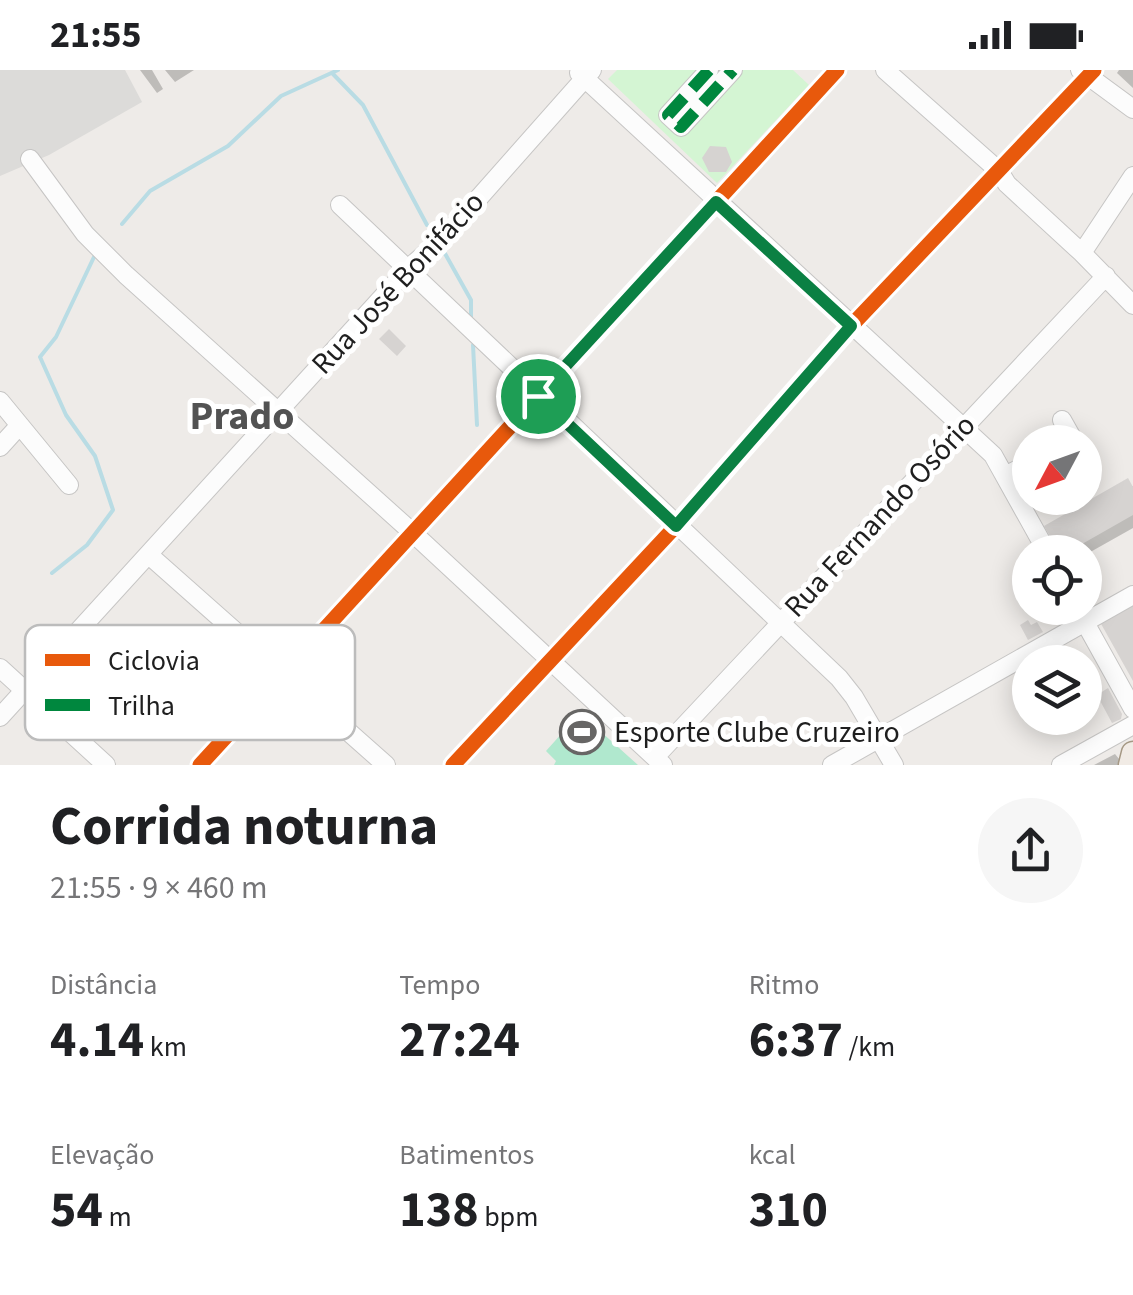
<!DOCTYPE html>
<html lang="pt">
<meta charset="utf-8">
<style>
:root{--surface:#fff;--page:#f6f6f6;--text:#202124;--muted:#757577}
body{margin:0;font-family:"Source Sans 3",sans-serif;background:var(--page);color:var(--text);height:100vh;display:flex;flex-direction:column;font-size:38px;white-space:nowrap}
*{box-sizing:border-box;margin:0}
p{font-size:32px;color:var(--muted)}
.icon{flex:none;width:55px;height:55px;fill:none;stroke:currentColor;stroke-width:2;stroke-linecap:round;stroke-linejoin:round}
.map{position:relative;height:695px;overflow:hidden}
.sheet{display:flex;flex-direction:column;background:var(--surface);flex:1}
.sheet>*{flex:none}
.needle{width:65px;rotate:229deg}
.fabs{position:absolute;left:1012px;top:355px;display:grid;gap:20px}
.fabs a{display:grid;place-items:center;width:90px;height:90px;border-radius:50%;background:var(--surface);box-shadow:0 5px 25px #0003;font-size:50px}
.pin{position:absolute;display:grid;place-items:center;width:85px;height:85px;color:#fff;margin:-42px;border:5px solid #fff;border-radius:50%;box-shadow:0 2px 10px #0007}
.round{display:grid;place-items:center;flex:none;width:105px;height:105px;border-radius:52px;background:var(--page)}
.summary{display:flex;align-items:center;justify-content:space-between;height:170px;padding:0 50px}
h1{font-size:55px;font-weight:700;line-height:75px}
.figures{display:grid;grid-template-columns:repeat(3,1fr);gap:15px;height:170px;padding:10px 50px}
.figures div{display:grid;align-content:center}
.figures b{font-size:50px;font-weight:700}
.figures small{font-size:28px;font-weight:400}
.figures p{font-size:28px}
.status{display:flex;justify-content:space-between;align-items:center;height:70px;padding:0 50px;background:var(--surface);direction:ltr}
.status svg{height:28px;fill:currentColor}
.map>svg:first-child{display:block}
</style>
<div class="status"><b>21:55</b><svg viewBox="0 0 49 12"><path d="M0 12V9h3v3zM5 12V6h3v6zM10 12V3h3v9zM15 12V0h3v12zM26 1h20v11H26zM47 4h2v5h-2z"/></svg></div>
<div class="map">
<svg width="1133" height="695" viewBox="0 0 1133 695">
<rect width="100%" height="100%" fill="#eeebe8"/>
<path fill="#d4f5d3" d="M617,0H793L809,15L717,113L608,9Z"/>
<path fill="#b0e8ce" d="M580,643L638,695H554L556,691L546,681Z"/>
<path fill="#dcdbd9" d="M0,0H125L142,32L49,85L0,106Z"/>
<path fill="#0003" d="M140,0H152L163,19L157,23Z
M165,0H194L175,12Z
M1119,0H1133V18L1117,3Z
M1128,411L1133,417V458L1085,485V482H1062L1047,457Z
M1115,684L1124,695H1094Z"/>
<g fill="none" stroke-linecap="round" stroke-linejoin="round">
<path stroke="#b9dce4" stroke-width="4" d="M333,4L363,35L427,155
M122,154L150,121L228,76L281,26L338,0
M443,180L471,230V247
M473,275L477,355
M52,503L87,475L113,440L95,386L66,345L40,287L56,267L94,187"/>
</g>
<path fill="#d6d3d1" d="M710,76L726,77L732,92L726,102H709L702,88Z
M389,259L406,276L397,286L379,269Z
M1128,408L1133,417V445L1068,482H1059L1044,456Z
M1133,534V611L1100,552Z
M1028,550L1031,555L1037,552L1043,562L1028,570L1020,555Z
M1108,618L1122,644L1121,649L1112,653L1097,625Z"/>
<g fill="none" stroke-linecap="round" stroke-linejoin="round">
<defs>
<path id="minor" d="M709,0L668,45L681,57L733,0
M885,0L999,101L1007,114L1082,183L1133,235
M1080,0L1133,39
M579,3L993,385L1047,482
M30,89L85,164L126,205L413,463L663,695
M340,135L839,608L854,627L894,695
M1082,183L1133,106
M0,331L69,415
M1062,350L1071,366L1067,372
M0,377L19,356
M1005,406L1030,393
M149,485L386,695
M1077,538L1133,639
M0,598L106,695
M0,647L408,199L446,165L592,0
M655,687L1106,206
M200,695L837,0
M453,695L676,456L851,256L1094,0
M832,695L1133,525
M1061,695L1133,655"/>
<path id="major" d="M1130,695L1133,683"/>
</defs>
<use href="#minor" stroke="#c6c5c4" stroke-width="20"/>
<use href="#major" stroke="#a59884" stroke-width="25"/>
<use href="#minor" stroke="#fcfcfc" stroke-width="18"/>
<use href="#major" stroke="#f1ebe5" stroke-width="22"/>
<path stroke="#00873e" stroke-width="12" stroke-dasharray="25 12" stroke-linecap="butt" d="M709,0L668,45L681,57L733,0"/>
<defs>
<path id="cycleway" d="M200,695L837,0
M453,695L676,456L851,256L1094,0"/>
</defs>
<use href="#cycleway" stroke="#fff" stroke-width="21"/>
<use href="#cycleway" stroke="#e8590c" stroke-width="15"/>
</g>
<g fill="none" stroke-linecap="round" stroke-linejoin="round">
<defs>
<path id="route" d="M716,132L851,256L676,456L538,326Z"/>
</defs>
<use href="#route" stroke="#fff" stroke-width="20"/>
<use href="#route" stroke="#0b8043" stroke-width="12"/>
</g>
<defs>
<symbol id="stadium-ring" viewBox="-11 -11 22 22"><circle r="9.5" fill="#fff" stroke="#676665" stroke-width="1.5"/><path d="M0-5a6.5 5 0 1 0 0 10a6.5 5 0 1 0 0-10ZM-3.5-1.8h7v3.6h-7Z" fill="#676665"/></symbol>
</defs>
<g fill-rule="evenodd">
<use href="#stadium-ring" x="557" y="637" width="50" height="50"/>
</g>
<g text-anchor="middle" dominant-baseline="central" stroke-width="10" stroke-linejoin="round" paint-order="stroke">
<g font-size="30" fill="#1f1f1f" stroke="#fff">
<text transform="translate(398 213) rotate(-47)">Rua José Bonifácio</text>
<text transform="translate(880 446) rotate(-47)">Rua Fernando Osório</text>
</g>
<g font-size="30" fill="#1f1f1f" stroke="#fff" text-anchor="start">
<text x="614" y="662">Esporte Clube Cruzeiro</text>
</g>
<g font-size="40" font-weight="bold" fill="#525252" stroke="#fff">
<text x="242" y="346">Prado</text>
</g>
</g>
<rect x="25" y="555" width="330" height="115" rx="15" fill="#fff" stroke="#bcbcbc" stroke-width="2.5"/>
<rect x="45" y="584" width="45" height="12" fill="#e8590c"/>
<rect x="45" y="629" width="45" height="12" fill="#00873e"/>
<g font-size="28" fill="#1f1f1f">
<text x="108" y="600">Ciclovia</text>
<text x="108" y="645">Trilha</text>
</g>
</svg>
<div class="fabs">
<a><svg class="needle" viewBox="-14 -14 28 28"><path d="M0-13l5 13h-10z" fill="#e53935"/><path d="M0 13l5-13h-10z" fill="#757577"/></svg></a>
<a><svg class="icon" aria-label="locate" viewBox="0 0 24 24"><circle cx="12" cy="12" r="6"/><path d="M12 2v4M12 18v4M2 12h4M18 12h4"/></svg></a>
<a><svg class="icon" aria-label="layers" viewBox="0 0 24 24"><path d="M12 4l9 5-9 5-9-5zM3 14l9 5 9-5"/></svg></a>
</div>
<div class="pin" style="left:538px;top:326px;background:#1e9e55"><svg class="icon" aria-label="arrive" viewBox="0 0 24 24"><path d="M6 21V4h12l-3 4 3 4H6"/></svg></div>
</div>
<section class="sheet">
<div class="summary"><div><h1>Corrida noturna</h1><p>21:55 · 9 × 460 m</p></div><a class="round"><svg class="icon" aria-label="share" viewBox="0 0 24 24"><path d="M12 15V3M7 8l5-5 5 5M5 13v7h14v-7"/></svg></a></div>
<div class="figures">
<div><p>Distância</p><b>4.14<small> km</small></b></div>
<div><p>Tempo</p><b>27:24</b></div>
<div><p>Ritmo</p><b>6:37<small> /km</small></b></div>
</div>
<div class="figures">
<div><p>Elevação</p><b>54<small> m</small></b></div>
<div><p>Batimentos</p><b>138<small> bpm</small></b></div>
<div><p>kcal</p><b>310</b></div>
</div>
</section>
